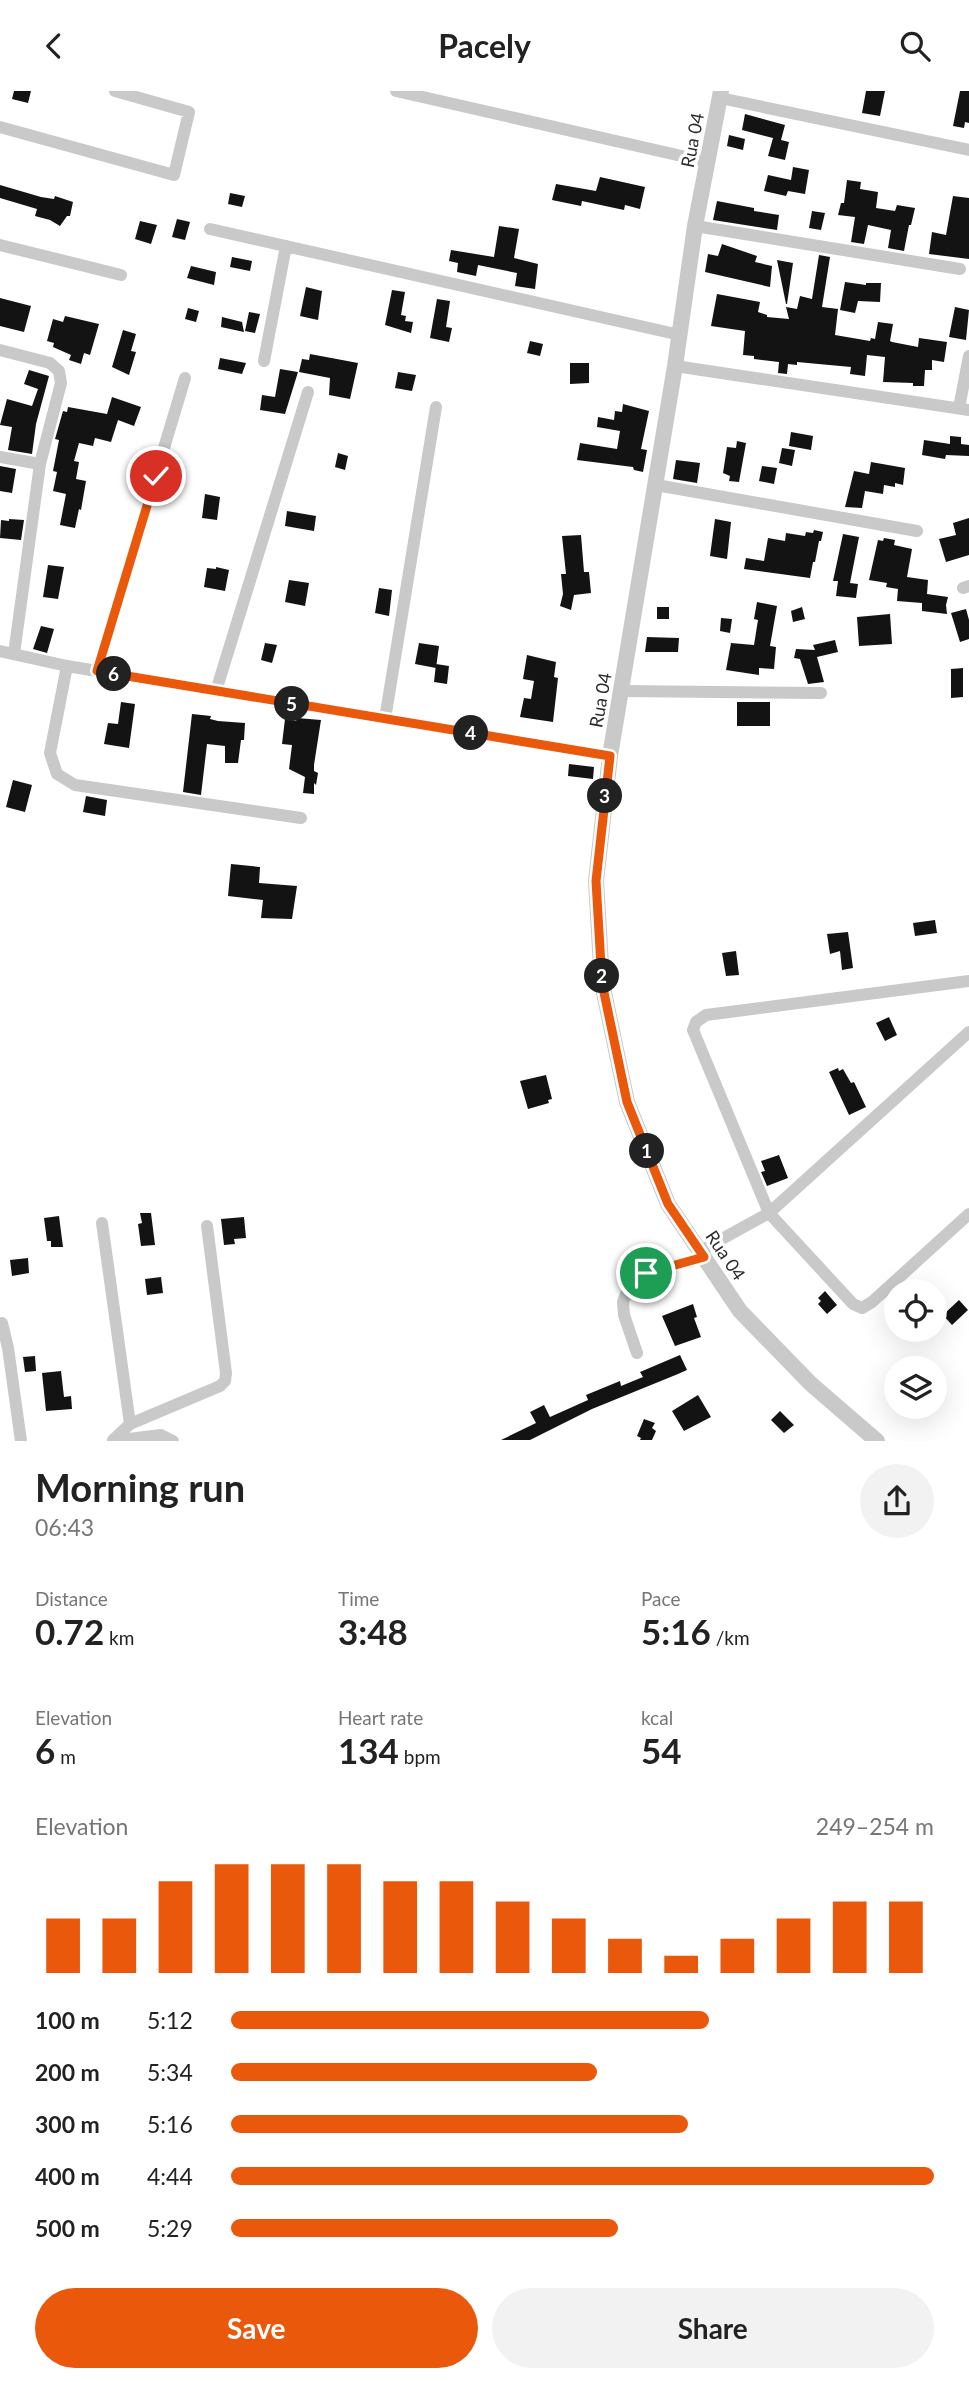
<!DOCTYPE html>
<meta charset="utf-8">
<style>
:root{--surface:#fff;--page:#f2f2f2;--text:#222;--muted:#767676;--accent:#ea580c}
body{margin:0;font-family:Lato,sans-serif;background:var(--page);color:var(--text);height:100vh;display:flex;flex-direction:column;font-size:26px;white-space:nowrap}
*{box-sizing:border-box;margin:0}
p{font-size:23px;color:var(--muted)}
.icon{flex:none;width:38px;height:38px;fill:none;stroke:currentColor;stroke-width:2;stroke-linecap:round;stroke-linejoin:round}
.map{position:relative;height:1350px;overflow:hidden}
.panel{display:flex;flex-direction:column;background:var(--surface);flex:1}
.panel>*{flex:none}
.controls{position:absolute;left:884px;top:1188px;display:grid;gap:14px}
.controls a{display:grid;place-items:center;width:63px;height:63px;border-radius:50%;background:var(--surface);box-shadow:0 7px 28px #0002;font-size:35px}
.pin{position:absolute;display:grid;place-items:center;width:60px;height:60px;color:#fff;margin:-30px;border:4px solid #fff;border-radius:50%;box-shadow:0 2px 7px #0007}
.km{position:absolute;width:35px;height:35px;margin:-18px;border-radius:50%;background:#222;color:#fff;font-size:19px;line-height:35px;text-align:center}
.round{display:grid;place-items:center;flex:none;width:74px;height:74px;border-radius:37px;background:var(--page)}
.summary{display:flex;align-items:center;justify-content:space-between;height:119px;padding:0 35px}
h1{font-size:38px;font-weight:700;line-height:52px}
.stats{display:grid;grid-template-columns:repeat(3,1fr);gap:10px;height:119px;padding:7px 35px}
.stats div{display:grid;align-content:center}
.stats b{font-size:35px;font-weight:700}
.stats small{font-size:19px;font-weight:400}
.stats p{font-size:19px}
.chart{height:196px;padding:14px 35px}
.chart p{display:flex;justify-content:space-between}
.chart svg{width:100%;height:126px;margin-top:7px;stroke:var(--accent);stroke-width:6}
.cta{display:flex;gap:14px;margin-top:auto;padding:14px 35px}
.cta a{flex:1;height:80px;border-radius:42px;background:var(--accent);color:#fff;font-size:28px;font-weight:700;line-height:80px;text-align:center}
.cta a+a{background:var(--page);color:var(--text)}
ul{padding:0 35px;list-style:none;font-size:23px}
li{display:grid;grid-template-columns:112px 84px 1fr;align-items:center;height:52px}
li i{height:18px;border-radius:9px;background:var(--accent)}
header{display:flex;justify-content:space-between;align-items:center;height:91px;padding:0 35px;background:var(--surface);font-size:32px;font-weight:700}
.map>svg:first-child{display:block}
</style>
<header><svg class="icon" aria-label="back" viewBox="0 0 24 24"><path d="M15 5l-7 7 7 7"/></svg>Pacely<svg class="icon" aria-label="search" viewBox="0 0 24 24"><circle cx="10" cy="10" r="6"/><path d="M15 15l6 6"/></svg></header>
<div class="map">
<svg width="969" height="1350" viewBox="0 0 969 1350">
<rect width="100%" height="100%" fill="#fff"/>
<path fill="#131313" d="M14,0H31L28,12L12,8Z
M866,0H885L880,25L862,22Z
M960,0H969V32L965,31L964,37L953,35Z
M745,23L785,34L781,49L742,39Z
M729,44L745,48L743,59L727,55Z
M773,47L789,51L785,69L768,65Z
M793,76L809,79L805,103L788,100L786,105L764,100L768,84L791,89Z
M600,86L645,96L640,118L625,114L624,119L582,110L581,115L552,109L556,93L596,100Z
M847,89L861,91L860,98L878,101L876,117L895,120L897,114L915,117L911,134H909L904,160L888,157L891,139L868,134L864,153L851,151L855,126L838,124L841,112H844Z
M0,94L41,106L54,108L55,105L73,111L70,125H67L60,135L50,129L35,125L37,118L0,107Z
M230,102L245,105L242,116L228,113Z
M953,105L969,107V168L929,163L932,141L946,144Z
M717,110L754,117V120L779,124L777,139L713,129Z
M812,120L825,122L821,139L809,137Z
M177,128L190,131L185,149L172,146Z
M140,130L157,134L151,153L135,148Z
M499,135L519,138L514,167L538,173L535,198L515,195L517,182L478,174L476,185L457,181L458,172L449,170L451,159L494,166Z
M722,153L757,165L755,171L772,175L770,196L705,181L708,163L718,165Z
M819,164L830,166L822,216L838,218L835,244L870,250L871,247L875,248L878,231L893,233L890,250L892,251L918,256L919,247L947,251L944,271L932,269V279H925L924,295H913V292L883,291L885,266L867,264L865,285L850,283L851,276L797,271V274L788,273L787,283L778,282L779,271L754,268V265L743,264L745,240L711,235L717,203L760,211L758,221L767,224V226L789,228L786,216L797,218L800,205L812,208Z
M232,166L252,170L250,180L230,176Z
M777,169L793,172L787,213H786Z
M191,175L216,181L214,194L187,187Z
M845,191L866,194V192H881L880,211L858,210L855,222L840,219Z
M306,196L322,200L318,229L300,225Z
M392,199L405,201L401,224L406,225L405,230L413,231L411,242L385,234Z
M0,207L31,215L24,241L0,235Z
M437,208L450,210L446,236L452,237L449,251L430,247Z
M955,216L969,219L966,249L949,246Z
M188,217L199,220L196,231L185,228Z
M249,221L260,223L255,242L245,240Z
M65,225L99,233L90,264L84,262L81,273L69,269L71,264L53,256L54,252L47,250L53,228L63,231Z
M222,226L242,231L244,241L221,236Z
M123,239L136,243L131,260L136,261L129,284L112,276Z
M530,250L543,253L540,265L527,262Z
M310,263L358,272L350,308L329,304L330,287L299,281L302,268L309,269Z
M220,267L246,272L242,283L218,278Z
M570,272H589V292L570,293Z
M280,278L298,281L285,323L260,319L262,304L275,306Z
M29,279L49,285L36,333L32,363L8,359L12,336L0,334L7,308L32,315L38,298L24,293Z
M398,281L416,284L412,300L395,297Z
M112,306L141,316L134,335L118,329L111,351L95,347L93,355L79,352L74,370L79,371L76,388L86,390L81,419L79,418L75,437L60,434L66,403L53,400L57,381L53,380L59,349L55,348L63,320L67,321L68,316L107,323Z
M623,313L649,320L641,358L647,359L643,381L634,379L633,376L577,369L580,352L617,358L620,340L597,336L598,326L614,329L615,320L622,321Z
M791,341L813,345L811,359L789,355Z
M950,345L961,346V353L969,354V365L946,364L945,368L922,364L924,349L950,353Z
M737,350L746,352L739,391L729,390L730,385L723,382L727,356L736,357Z
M782,357L795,359L792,375L779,372Z
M338,362L348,365L345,379L335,376Z
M676,369L700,372L697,392L673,388Z
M871,371L905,377L903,394L895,392V396L884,394L883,403L865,400L862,417L845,416L854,380L869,383Z
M0,375L16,378L12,402L0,400Z
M762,375L777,377L774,393L759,390Z
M205,403L220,406L217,429L202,427Z
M287,420L316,425L314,440L285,435Z
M969,427V464L946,471L939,448L956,444L953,432Z
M9,428L24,429L21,449L0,447L1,429L9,430Z
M715,428L731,431L727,468L710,465Z
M814,439L823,441L821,450H819L815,471H813L810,487L744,478L746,467L764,470L768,447L785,450L786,442L805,445L806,441L813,442Z
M843,443L859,446L850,492L858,493L856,507L836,505L838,490H833Z
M581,444L584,481H589L591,502L574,504L571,519L560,515L563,503L561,483H566L562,445Z
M884,447L895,449L894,454L912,458L907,486L928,489L927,503L948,506L946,514L947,523L922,520V512L897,510L898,498L886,496L887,492L869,489L878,449L883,450Z
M48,474L64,476L58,508L43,506Z
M216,476L229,479L225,500L204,496L207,477L216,478Z
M289,489L309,492L305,515L285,511Z
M379,497L392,499L389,525L375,522Z
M757,511L777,515L770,555L776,556L774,578L759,577V584L726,579L731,552L754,554L758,529L754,528Z
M657,516H669V528H657Z
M802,516L805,528L793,531L791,520Z
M966,518L969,529V548L960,551L951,522Z
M890,523L892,553L859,555L857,526Z
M721,527L732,528L730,542L720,540Z
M41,535L54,538L47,562L33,558Z
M647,546L679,547L678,561H645Z
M835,549L838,561L817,566L824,591L808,593L800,568L794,567L796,558L815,559L813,554Z
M265,552L277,554L272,572L261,569Z
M419,552L439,555L436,577L415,573Z
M527,564L556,571L554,586L558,587L553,631L520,626L524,607L531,608L534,590L523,588Z
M436,573L449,575L447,593L434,591Z
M963,577V606L951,607V578Z
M121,611L135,613L129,657L104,653L108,632L118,633Z
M737,611H770V635H737Z
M192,623L211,625L210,628L218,630L245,632L244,649H241L238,672H225V655L207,653L201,704L183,701Z
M297,627L321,629L314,674V680L318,682L316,694L314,692V703L303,702L305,686L289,678L292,654L282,653L285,628L296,630Z
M569,673L594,676L593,688L568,685Z
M13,689L32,694L25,721L6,716Z
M86,705L107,709L105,725L83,721Z
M231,773L260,776L259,792L297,795L292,828L261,827L263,809L228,805Z
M935,829L937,842L915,845L913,832Z
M848,841L853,877L842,879L840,860L830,863L827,843Z
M736,860L739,884L726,885L722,862Z
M889,926L897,944L885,950L876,932Z
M838,977L839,980L843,978L851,992L854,991L866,1016L849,1024L829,981Z
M546,984L552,1008L548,1009L549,1012L528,1018L520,990Z
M779,1064L788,1087L767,1095L761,1081L765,1080L761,1070Z
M140,1122H151L155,1154L141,1155L138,1133L142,1132Z
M59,1125L63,1156H51V1150H47L44,1127Z
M244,1126L246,1147L234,1148L235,1153L224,1154L221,1128Z
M28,1167L29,1182L12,1185L10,1169Z
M161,1186L163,1202L147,1204L145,1188Z
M825,1200L837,1214L827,1223L818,1213L821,1210L818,1207Z
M959,1209L968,1219L952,1234L943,1224Z
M693,1213L697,1226L694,1227L701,1246L675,1255L662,1225Z
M680,1264L687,1279L678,1283L592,1318L530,1349H501L536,1332L530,1321L544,1314L550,1326L588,1309L586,1304L620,1290L621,1295L643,1286L640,1281Z
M35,1265L36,1280L25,1281L23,1266Z
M61,1280L64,1306L71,1305L72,1318L46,1320L42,1282Z
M698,1304L711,1326L684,1340L672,1320Z
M780,1320L794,1334L784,1342L771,1329Z
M644,1328L655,1332L652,1337L656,1340L652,1349H640L641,1347L637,1345Z"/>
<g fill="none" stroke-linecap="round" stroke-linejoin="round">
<path stroke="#c9c9c9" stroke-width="12" d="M396,0L708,71
M720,7L969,59
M0,36L174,84L189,21L115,0
M695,135L960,178
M210,138L680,244
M0,154L121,184
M0,259L50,272L59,280L61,292L40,373L14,563
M264,270L286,155
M675,275L969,319
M959,317L969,265
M0,366L40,373
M656,394L917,440
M963,497L969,495
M0,560L67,575L610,665
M67,575L50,662L57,683L75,694L301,727
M97,580L185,287
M216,600L308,301
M621,600L821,602
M385,628L436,316
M969,890L706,924L696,931L693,939L769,1122L853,1213L862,1217L872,1211L969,1123
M102,1132L130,1333L113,1349
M700,1160L769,1122L969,941
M2,1232L8,1257L21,1350
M637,1262L624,1224L623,1211L631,1190L646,1182L704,1166
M130,1333L220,1295L225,1290L226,1282L207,1135
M113,1350L161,1344L173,1350"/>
<path stroke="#c9c9c9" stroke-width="16" d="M721,0L695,135L675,275L610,665L596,790L602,892L627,1011L668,1113L740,1220L811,1293L877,1350"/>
</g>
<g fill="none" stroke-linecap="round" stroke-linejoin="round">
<defs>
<path id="route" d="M156,385L97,580L610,665L596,790L602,892L627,1011L668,1113L704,1166L646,1182"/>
</defs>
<use href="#route" stroke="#fff" stroke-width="14"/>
<use href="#route" stroke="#ea580c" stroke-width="9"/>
</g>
<g text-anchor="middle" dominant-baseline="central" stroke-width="7" stroke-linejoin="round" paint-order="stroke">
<g font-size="18" fill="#2c2c2c" stroke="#fff">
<text transform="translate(692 49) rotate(-79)">Rua 04</text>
<text transform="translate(600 609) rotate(-80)">Rua 04</text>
<text transform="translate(726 1164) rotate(56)">Rua 04</text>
</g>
</g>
</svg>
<div class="controls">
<a><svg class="icon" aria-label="locate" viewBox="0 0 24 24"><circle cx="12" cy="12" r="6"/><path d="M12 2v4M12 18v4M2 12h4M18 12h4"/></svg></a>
<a><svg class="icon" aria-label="layers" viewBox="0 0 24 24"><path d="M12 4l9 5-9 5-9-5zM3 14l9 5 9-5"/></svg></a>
</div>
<div class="pin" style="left:646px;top:1182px;background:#1e9e55"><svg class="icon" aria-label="arrive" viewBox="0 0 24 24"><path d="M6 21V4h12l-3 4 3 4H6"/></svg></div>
<div class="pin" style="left:156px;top:385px;background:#d93025"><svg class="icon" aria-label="check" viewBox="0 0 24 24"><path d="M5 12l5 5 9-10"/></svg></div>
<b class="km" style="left:647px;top:1060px">1</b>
<b class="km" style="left:602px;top:885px">2</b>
<b class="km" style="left:605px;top:705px">3</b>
<b class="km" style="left:471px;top:642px">4</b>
<b class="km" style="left:292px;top:613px">5</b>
<b class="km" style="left:114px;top:583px">6</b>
</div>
<section class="panel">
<div class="summary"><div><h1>Morning run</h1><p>06:43</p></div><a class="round"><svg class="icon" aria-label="share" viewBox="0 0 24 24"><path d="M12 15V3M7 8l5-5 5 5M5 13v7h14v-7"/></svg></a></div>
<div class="stats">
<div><p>Distance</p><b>0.72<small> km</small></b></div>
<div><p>Time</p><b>3:48</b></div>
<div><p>Pace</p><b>5:16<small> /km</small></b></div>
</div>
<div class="stats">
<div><p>Elevation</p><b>6<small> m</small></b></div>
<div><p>Heart rate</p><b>134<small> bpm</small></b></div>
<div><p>kcal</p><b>54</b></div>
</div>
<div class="chart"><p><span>Elevation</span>249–254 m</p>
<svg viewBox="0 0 160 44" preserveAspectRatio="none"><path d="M5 44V25M15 44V25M25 44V12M35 44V6M45 44V6M55 44V6M65 44V12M75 44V12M85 44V19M95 44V25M105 44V32M115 44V38M125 44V32M135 44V25M145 44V19M155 44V19"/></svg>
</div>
<ul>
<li><b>100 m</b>5:12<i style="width:68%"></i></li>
<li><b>200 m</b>5:34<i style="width:52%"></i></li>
<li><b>300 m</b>5:16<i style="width:65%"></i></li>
<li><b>400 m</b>4:44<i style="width:100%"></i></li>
<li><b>500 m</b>5:29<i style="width:55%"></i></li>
</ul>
<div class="cta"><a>Save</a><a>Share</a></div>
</section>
